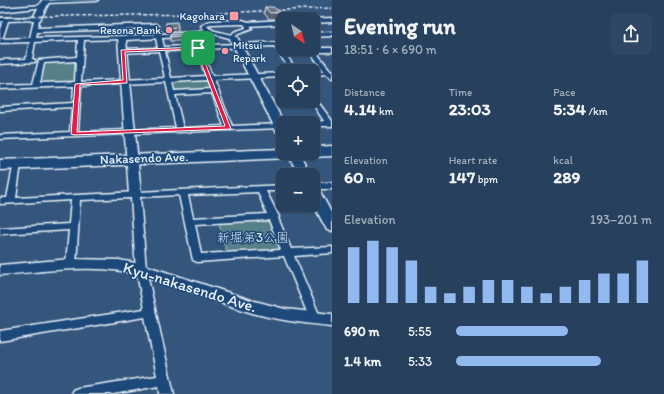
<!DOCTYPE html>
<meta charset="utf-8">
<style>
:root{--surface:#27405e;--page:#2f4764;--text:#f1f3f6;--muted:#a4afbc;--line:#435973;--accent:#90b9f0}
body{margin:0;font-family:Itim,"Klee One",sans-serif;background:var(--page);color:var(--text);height:100vh;display:flex;flex-direction:column;font-size:15px;white-space:nowrap}
*{box-sizing:border-box;margin:0}
p{font-size:13px;color:var(--muted)}
.icon{flex:none;width:22px;height:22px;fill:none;stroke:currentColor;stroke-width:2;stroke-linecap:round;stroke-linejoin:round}
.map{position:relative;flex:1;overflow:hidden}
.panel{display:flex;flex-direction:column;background:var(--surface);width:332px}
.panel>*{flex:none}
.needle{width:26px;rotate:145deg}
.buttons{position:absolute;left:276px;top:12px;display:grid;gap:8px}
.buttons a{display:grid;place-items:center;width:44px;height:44px;border-radius:8px;background:var(--surface);box-shadow:0 1px 3px #0004,0 0 0 1px var(--line);font-size:20px}
.pin{position:absolute;display:grid;place-items:center;width:34px;height:34px;color:#fff;margin:-17px;border-radius:8px;box-shadow:0 2px 6px #0006}
.round{display:grid;place-items:center;flex:none;width:42px;height:42px;border-radius:8px;background:var(--page)}
.summary{display:flex;align-items:center;justify-content:space-between;height:68px;padding:0 12px}
h1{font-size:22px;font-weight:700;line-height:30px}
.stats{display:grid;grid-template-columns:repeat(3,1fr);gap:6px;height:68px;padding:4px 12px}
.stats div{display:grid;align-content:center}
.stats b{font-size:17px;font-weight:700}
.stats small{font-size:11px;font-weight:400}
.stats p{font-size:11px}
.chart{height:112px;padding:8px 12px}
.chart p{display:flex;justify-content:space-between}
.chart svg{width:100%;height:72px;margin-top:4px;stroke:var(--accent);stroke-width:6}
ul{padding:0 12px;list-style:none;font-size:13px}
li{display:grid;grid-template-columns:64px 48px 1fr;align-items:center;height:30px}
li i{height:10px;border-radius:5px;background:var(--accent)}
main{display:flex;flex:1;min-height:0}
.map>svg:first-child{display:block}
</style>
<main>
<div class="map">
<svg width="332" height="394" viewBox="0 0 332 394">
<rect width="100%" height="100%" fill="#34567d"/>
<filter id="ink" filterUnits="userSpaceOnUse"><feTurbulence type="fractalNoise" baseFrequency=".025" numOctaves="2"/><feDisplacementMap in="SourceGraphic" scale="8" xChannelSelector="R" yChannelSelector="G"/><feConvolveMatrix kernelMatrix="1 2 1 2 8 2 1 2 1" color-interpolation-filters="sRGB"/></filter>
<g filter="url(#ink)">
<path fill="#568088" stroke="#9fb8c0" d="M75,60L77,61L75,82L38,83L42,62Z
M205,80L207,81L211,89L209,90L177,92L174,91L172,82Z
M270,221L282,249L280,251L227,254L219,223Z"/>
<g fill="none" stroke-linecap="round" stroke-linejoin="round">
<defs>
<path id="street" d="M58,0H98L96,1L45,3L43,2L45,1Z
M43,5L45,6V7L0,12V8Z
M39,17L38,28L156,24L159,26L164,47L283,42V46H280L297,71H291L274,46L201,49L212,76L283,73V77L214,80L232,126L283,124V128L0,139V135L70,132L72,107L0,111V107L73,103L74,86L0,89V85L33,84L39,60L77,57L78,40L35,42L32,59L35,60V62L0,64V60L26,59L30,42L0,43V39L30,38L34,20L8,21L3,37L0,39V29L3,21L0,22V18ZM154,28L158,48L123,49L120,51L123,53L159,51L165,78L81,82L84,40L123,39L125,38V36L36,38L37,32ZM196,50L206,76L171,78L165,51ZM76,61L75,82L40,83L44,63ZM207,80L211,89L174,91L172,82ZM166,82L176,128L78,132L81,86ZM212,93L224,126L183,128L175,95Z
M242,20L249,22L252,29L238,34L233,39L207,32L201,26L210,21ZM242,24H245L246,28L234,32L232,35L211,30L207,26L211,25Z
M332,32V36L313,37V33Z
M313,48H332V52H316L330,70H332V79L327,74L313,75V71H324L308,49H313Z
M313,97L315,98L332,121V126H313V123H310L324,121L311,101H313Z
M14,162H17L21,164L16,198L283,185V191H266L279,217L278,218L291,249L332,247V253L294,256L321,319L319,322L315,323L311,322L284,256L197,262L193,260L179,195L140,197L146,269L174,394H160L159,386L113,394H71L73,390L78,388L157,376L145,317L0,341V331L144,309L136,269L131,198L80,200L76,264L75,267H67L66,264L69,230L0,234V228L69,224L71,200L0,204V198H7ZM258,192L267,214L193,218L188,195ZM269,220L281,250L201,254L195,224Z
M313,183H332V189H313Z"/>
<path id="secondary" d="M42,0H50L40,20H34L33,18Z
M332,18V22L313,23L312,19Z
M283,20V24L247,26L243,24L247,22Z
M209,29H212V33L199,36L126,40L141,194L140,197H130L129,194L118,38L122,36L198,32Z
M230,35L237,37L284,123L283,135L277,132L229,37Z
M287,153H299L311,175H299Z
M313,187L318,188L332,214V231L327,230L313,204Z
M71,259L119,260L141,264L251,300L285,309L332,314V326C302,323 274,320 246,311C205,298 164,278 121,271C84,265 37,272 0,275V265Z"/>
<path id="highway" d="M332,146V156L313,157L306,153H313V147Z
M283,149V153H296L293,156L288,158L0,170V160Z"/>
</defs>
<use href="#street" stroke="#e8f1f8" stroke-width="3"/>
<use href="#secondary" stroke="#e8f1f8" stroke-width="3"/>
<use href="#highway" stroke="#e8f1f8" stroke-width="3"/>
<use href="#street" fill="#1f4a7a" fill-rule="evenodd"/>
<use href="#secondary" fill="#1f4a7a" fill-rule="evenodd"/>
<use href="#highway" fill="#1f4a7a" fill-rule="evenodd"/>
<path stroke="#e8f1f8" stroke-width="1.5" stroke-dasharray="3.5 2" stroke-linecap="butt" d="M0,17L197,14L332,8"/>
</g>
<path fill="#586172" stroke="#e8f1f8" d="M265,7L280,12L279,19H269L264,13Z
M166,23L178,27V32H167L166,27Z
M170,35L182,36V41H170Z"/>
<path fill="#667185" stroke="#e8f1f8" d="M265,7H273L280,12L270,13Z
M177,22L178,27L167,28L166,23Z
M181,34L182,36L170,37V35Z"/>
</g>
<path fill="#e11d48" stroke="#fff" fill-rule="evenodd" d="M199,47L231,129L74,135L71,134L75,84L123,80L121,50ZM196,49L225,126L77,132L80,85L127,83L125,52Z"/>
<g fill="#ff9aa2" stroke="#1f4a7a" stroke-width="1.5">
<rect x="229" y="11" width="10" height="10" rx="2"/>
<circle cx="169" cy="30" r="4"/>
<circle cx="225" cy="51" r="4"/>
</g>
<g text-anchor="middle" dominant-baseline="central" stroke-width="3" stroke-linejoin="round" paint-order="stroke">
<g font-size="11" fill="#e8f1f8" stroke="#1f4a7a" text-anchor="end">
<text x="225" y="16">Kagohara</text>
<text x="161" y="30">Resona Bank</text>
<text x="233" y="45" text-anchor="start">Mitsui<tspan x="233" dy="13">Repark</tspan></text>
</g>
<g font-size="13" fill="#e8f1f8" stroke="#1f4a7a">
<text transform="translate(144 158) rotate(-2)">Nakasendo Ave.</text>
</g>
<g font-size="13" fill="#d2e0e7" stroke="#1f4a7a">
<text x="253" y="237">新堀第3公園</text>
</g>
<g font-size="16" fill="#e8f1f8" stroke="#1f4a7a">
<text transform="translate(190 287) rotate(17)">Kyu-nakasendo Ave.</text>
</g>
</g>
</svg>
<div class="buttons">
<a><svg class="needle" viewBox="-14 -14 28 28"><path d="M0-13l5 13h-10z" fill="#e53935"/><path d="M0 13l5-13h-10z" fill="#a4afbc"/></svg></a>
<a><svg class="icon" aria-label="locate" viewBox="0 0 24 24"><circle cx="12" cy="12" r="6"/><path d="M12 2v4M12 18v4M2 12h4M18 12h4"/></svg></a>
<a>+</a>
<a>−</a>
</div>
<div class="pin" style="left:198px;top:48px;background:#1e9e55"><svg class="icon" aria-label="arrive" viewBox="0 0 24 24"><path d="M6 21V4h12l-3 4 3 4H6"/></svg></div>
</div>
<section class="panel">
<div class="summary"><div><h1>Evening run</h1><p>18:51 · 6 × 690 m</p></div><a class="round"><svg class="icon" aria-label="share" viewBox="0 0 24 24"><path d="M12 15V3M7 8l5-5 5 5M5 13v7h14v-7"/></svg></a></div>
<div class="stats">
<div><p>Distance</p><b>4.14<small> km</small></b></div>
<div><p>Time</p><b>23:03</b></div>
<div><p>Pace</p><b>5:34<small> /km</small></b></div>
</div>
<div class="stats">
<div><p>Elevation</p><b>60<small> m</small></b></div>
<div><p>Heart rate</p><b>147<small> bpm</small></b></div>
<div><p>kcal</p><b>289</b></div>
</div>
<div class="chart"><p><span>Elevation</span>193–201 m</p>
<svg viewBox="0 0 160 44" preserveAspectRatio="none"><path d="M5 44V10M15 44V6M25 44V10M35 44V18M45 44V34M55 44V38M65 44V34M75 44V30M85 44V30M95 44V34M105 44V38M115 44V34M125 44V30M135 44V26M145 44V26M155 44V18"/></svg>
</div>
<ul>
<li><b>690 m</b>5:55<i style="width:57%"></i></li>
<li><b>1.4 km</b>5:33<i style="width:74%"></i></li>
</ul>
</section>
</main>
